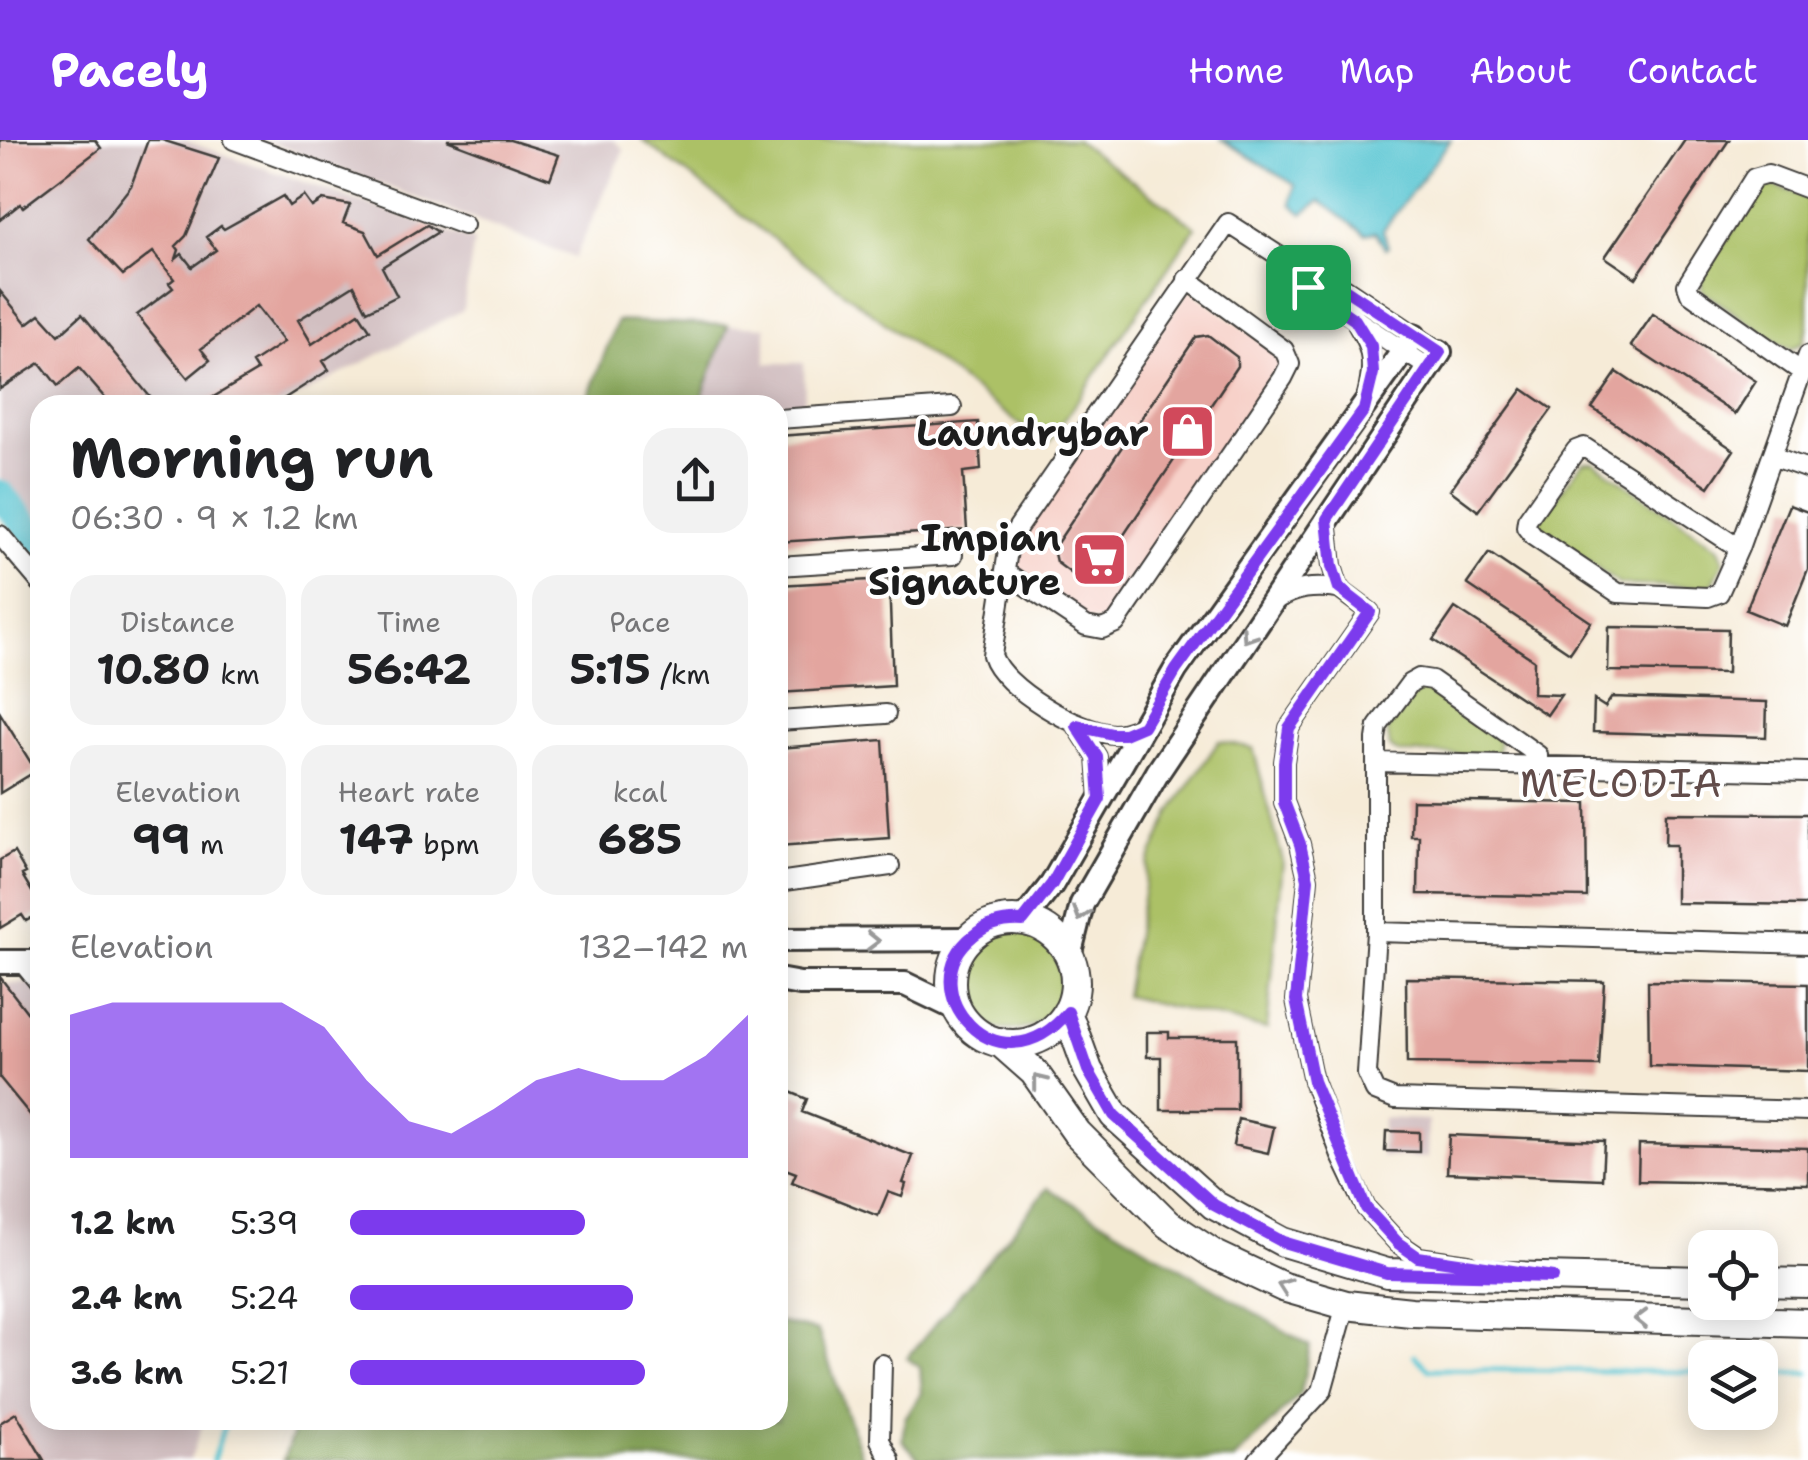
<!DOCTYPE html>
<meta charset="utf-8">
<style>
:root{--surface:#fff;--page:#f2f2f2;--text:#202124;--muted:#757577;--accent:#7c3aed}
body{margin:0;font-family:"Shantell Sans",sans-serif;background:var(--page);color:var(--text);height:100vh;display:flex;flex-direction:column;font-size:38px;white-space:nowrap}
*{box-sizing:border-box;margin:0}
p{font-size:32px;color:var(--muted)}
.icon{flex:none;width:55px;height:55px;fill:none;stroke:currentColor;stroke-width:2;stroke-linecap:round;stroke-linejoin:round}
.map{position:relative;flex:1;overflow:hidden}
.side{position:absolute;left:30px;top:255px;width:758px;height:1035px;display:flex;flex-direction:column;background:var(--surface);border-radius:30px;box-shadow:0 5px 25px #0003}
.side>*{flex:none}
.tools{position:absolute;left:1688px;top:1090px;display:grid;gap:20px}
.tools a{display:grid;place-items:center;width:90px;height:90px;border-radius:20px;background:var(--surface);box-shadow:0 5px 25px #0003;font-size:50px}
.pin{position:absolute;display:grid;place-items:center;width:85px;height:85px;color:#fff;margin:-42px;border-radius:20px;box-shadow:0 5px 15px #0006}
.round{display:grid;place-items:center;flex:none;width:105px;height:105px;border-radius:30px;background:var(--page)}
.overview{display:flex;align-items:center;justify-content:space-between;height:170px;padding:0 40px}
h1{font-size:55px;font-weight:700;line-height:75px}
.metrics{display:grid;grid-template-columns:repeat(3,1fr);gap:15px;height:170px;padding:10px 40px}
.metrics div{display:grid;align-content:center;border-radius:25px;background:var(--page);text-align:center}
.metrics b{font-size:42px;font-weight:700}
.metrics small{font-size:28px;font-weight:400}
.metrics p{font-size:28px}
.chart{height:280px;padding:20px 40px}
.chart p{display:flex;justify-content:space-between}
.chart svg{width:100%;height:180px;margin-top:10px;fill:var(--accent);opacity:.7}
ul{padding:0 40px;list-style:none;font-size:32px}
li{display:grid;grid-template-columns:160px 120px 1fr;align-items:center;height:75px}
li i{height:25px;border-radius:12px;background:var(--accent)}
header{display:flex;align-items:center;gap:60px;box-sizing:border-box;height:140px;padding:0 50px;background:var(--accent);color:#fff}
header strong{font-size:48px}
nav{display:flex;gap:55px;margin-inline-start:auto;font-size:35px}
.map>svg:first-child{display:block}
</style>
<header>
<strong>Pacely</strong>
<nav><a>Home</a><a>Map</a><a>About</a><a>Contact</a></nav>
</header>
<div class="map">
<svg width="1808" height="1320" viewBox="0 0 1808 1320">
<rect width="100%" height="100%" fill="#fff"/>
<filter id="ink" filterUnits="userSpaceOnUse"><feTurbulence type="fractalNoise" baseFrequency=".01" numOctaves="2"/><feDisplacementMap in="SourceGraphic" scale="20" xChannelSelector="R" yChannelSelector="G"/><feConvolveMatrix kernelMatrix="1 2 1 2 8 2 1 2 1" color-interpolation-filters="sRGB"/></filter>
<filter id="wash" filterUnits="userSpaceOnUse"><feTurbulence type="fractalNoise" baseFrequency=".0048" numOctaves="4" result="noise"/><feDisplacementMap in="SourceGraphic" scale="40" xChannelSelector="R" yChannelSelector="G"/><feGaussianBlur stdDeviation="2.25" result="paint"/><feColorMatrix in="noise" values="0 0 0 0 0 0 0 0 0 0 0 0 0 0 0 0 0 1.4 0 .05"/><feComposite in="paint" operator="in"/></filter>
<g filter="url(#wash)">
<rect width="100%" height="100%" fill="#f6ebd7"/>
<path fill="#f7d1c9" d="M1189,150L1280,215L1284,224L1113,476L1101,482L1087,480L1012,428L1016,408L1024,389Z"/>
<path fill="#d2bfc1" d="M0,0H183L474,101L463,170L282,265H40V387L0,341Z
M265,0H613L624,9L575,118Z
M728,185L766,187V223H804L805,263L699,265Z
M40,843V1280H204L190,1320H0V844Z
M1382,978L1428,980L1427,1018L1381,1017Z"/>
<path fill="#acc166" stroke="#646e41" stroke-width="2.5" d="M642,0H1076L1196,87L1047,305Z
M1772,45L1808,57V186L1803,202L1792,209L1783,206L1702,151L1701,139L1755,56L1760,49Z
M1583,322H1594L1719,408L1724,421L1713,443L1707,447L1620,445L1543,390L1539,384L1541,377Z
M1422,550L1431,553L1499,600L1497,615L1398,613L1390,607L1387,590L1416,553Z
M1219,601L1253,608L1283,721L1267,889L1125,856L1148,724L1171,672Z
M961 840a50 50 0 1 1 100 0a50 50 0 1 1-100 0Z"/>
<path fill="#89a75b" stroke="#52623c" stroke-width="2.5" d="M617,181L728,185L699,265H585Z
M1048,1048L1310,1206L1301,1253L1234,1320H920L902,1300L905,1278L922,1253L920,1228L907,1218Z
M778,1182L818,1191L863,1320H283L298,1280H778Z"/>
<path fill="#5ac6d3" stroke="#3b7178" stroke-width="2.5" d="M1222,0H1451L1383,90L1388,107L1385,109L1376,92L1365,94L1320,61L1303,74L1291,64L1295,45Z"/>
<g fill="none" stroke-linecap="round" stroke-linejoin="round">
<path stroke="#5ac6d3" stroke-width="5" d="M1414,1215L1428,1229L1705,1232
M1760,1233H1808
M213,1320L226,1280"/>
<path stroke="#5ac6d3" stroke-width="30" d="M0,355L40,401"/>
</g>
<g id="blocks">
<path fill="#e3a59f" d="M0,0H95L101,8L23,67L20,64L0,80Z
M148,0H162L219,18L186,96L176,106L179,110L176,119L182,114L192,127L216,110L206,97L221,86L224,89L283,56L289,66L304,56L312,67L323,60L350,65L343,83L365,91L378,115L427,85L438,92L382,127L397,156L367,171L354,145L298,180L312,204L359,173L370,190L323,221L329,230L274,265H200L257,231L252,223L284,202L256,166L201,209L210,220L188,238L137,175L173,148L169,143L174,139L153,112L123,135L89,99L131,46Z
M447,0H510L559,15L550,39Z
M1685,0H1729L1636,138L1605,117Z
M0,151L27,184L40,174L59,195L82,174L151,258L143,265H111L79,228L58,246L40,223L0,249Z
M1653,174L1756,241L1735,274L1631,206Z
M1208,195L1237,217V226L1095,438L1080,440L1056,422L1053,409L1196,197Z
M1617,232L1734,310L1709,347L1592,268Z
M1523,249L1552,269L1478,371L1450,350Z
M978,282L981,330L963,332L967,390L778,402V296Z
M1789,365L1808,372V429L1785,486L1746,470Z
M1489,413L1591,482L1570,513L1467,444Z
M889,439L893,546L778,553V445Z
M1455,468L1534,520L1533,554L1561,555L1547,575L1433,500Z
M1609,487L1728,489L1727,533L1608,531Z
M1612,557L1767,562L1766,597L1593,592L1594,560L1605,567Z
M0,573L36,631L0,653Z
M883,600L889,698L778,706V608Z
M1412,660L1586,663L1587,757L1418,754L1419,696H1411Z
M1666,673L1808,674V765L1676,763V705H1665Z
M14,712L26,733L22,735L40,765V773L26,781L22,775L0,788V720Z
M0,837L40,889V987L0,938Z
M1406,838L1604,841L1599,926L1407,923Z
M1648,841L1808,844V931L1649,926Z
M1147,892H1169V898H1237V970H1161V917H1147Z
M778,947L807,959L802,972L913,1016L903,1043L906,1044L902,1057L888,1052L878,1076L792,1042L796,1033L780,1027L783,1020L778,1017Z
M1238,979L1274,987L1268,1013L1233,1005Z
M1386,991L1419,992V1012L1385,1011Z
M1449,995L1604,1001L1602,1039L1447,1033Z
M1639,1004L1808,1008V1044L1638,1041Z
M16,1273L44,1320H0V1283Z"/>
</g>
</g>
<g filter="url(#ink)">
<use href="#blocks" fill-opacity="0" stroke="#3d3b38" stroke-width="2.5"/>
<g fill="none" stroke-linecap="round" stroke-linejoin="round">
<defs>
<path id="street" d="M234,0L464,85
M1287,121L1308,147L1429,228
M1358,186C1373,210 1374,227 1367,255
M1802,232L1690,153L1687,145L1754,38L1768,34L1808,49
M778,279L952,267
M1772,316L1808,329
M0,395L40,442
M1739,408L1584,307L1576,310L1527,380L1526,387L1533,396L1618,453L1708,457L1719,453L1739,408L1808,215
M778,426L953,415
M1005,432L1086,486L1102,489L1116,483L1283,238L1290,224L1284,210L1187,139
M1339,449L1370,472L1289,588L1284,622V662L1300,704L1308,739L1296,860L1313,941L1342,1018L1366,1068L1398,1103L1419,1117L1468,1124
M1274,461C1297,447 1313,446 1339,449L1332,426L1327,379
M778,581L886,574
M1077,586L1097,617L1100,659
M1143,586C1133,590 1124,594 1113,594C1079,592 1002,548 992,515L1009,404L1018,387L1228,83L1287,121L1319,131L1440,212
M1376,622L1808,632
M1538,626V615L1432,540L1419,538L1410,543L1378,586L1376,599V792L1367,934L1375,951L1395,959L1808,971
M778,742L890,726
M1376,792L1808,804
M22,822L40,844
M882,1224L880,1300L890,1320
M1258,1320L1322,1251L1346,1165"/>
<path id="secondary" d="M1023,781L1052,744L1176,529L1414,196
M778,800L968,799
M1069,816L1082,764L1158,632L1440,212
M0,822H40
M778,840L800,844H905L957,869"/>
<path id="primary" d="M951 842a62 62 0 1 1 124 0a62 62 0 1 1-124 0Z
M1067,872L1088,930L1114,975L1214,1065L1283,1102L1387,1133L1705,1141
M1000,902L1034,932L1077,993L1168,1084L1215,1115L1283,1147L1346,1165L1411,1172L1808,1183
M1760,1142L1808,1143"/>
</defs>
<use href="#street" stroke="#3d3b38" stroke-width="22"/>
<use href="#secondary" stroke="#3d3b38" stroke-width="28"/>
<use href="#primary" stroke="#3d3b38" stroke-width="32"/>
<use href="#street" stroke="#fff" stroke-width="18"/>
<use href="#secondary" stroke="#fff" stroke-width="22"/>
<use href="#primary" stroke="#fff" stroke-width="28"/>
</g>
<defs><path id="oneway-chevron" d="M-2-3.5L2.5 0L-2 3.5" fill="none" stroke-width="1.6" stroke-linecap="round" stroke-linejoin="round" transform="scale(2.5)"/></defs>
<g stroke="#999">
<use href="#oneway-chevron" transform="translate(1248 496) rotate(123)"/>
<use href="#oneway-chevron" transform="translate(1081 774) rotate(107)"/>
<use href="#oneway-chevron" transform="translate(873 801) rotate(1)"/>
<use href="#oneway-chevron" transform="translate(1039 941) rotate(-128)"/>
<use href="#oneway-chevron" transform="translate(1284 1146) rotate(-160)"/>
<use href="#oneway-chevron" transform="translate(1641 1179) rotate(-179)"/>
</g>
</g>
<g fill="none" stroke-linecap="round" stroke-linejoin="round" filter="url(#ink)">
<defs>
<path id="route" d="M1287,121L1319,132L1440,212L1327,379L1332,426L1339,448L1370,472L1289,588L1284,622V662L1300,704L1308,739L1296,860L1313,941L1366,1068L1398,1103L1418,1117L1553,1137L1387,1133L1283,1102L1214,1065L1114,975L1088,930L1068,872C998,956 908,848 973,796C987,784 1004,780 1023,781L1052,744L1100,659L1097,617L1077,586L1112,594H1124L1143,586L1176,530L1364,270L1373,233L1371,206L1355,180L1308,147Z"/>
</defs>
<use href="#route" stroke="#fff" stroke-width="20"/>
<use href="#route" stroke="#7c3aed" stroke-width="12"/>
</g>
<defs>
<symbol id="shop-square" viewBox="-11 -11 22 22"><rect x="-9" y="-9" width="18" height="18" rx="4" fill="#d1495b" stroke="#fff"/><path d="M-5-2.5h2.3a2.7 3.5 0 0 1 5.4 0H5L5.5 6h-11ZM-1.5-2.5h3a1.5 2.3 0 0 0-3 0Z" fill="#fff"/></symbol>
<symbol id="supermarket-square" viewBox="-11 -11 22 22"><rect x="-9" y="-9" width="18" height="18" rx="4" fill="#d1495b" stroke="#fff"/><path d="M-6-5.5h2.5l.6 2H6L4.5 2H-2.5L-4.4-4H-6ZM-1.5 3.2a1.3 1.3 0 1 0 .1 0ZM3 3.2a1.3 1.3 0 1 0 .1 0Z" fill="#fff"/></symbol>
</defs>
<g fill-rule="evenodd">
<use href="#shop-square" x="1156" y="260" width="63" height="63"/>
<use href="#supermarket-square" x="1068" y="388" width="63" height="63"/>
</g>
<g text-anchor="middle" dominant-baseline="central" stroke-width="8" stroke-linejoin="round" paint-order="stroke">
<g font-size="38" font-weight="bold" fill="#1c1c1c" stroke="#fff" text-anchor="end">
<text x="1149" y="292">Laundrybar</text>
<text x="1061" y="397">Impian<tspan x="1061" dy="44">Signature</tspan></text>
</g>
<g font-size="40" letter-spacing="2.5" fill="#624c4a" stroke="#fff">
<text x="1622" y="643">MELODIA</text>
</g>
</g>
</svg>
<div class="tools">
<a><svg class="icon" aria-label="locate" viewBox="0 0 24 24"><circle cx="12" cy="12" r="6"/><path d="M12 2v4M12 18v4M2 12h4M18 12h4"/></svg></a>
<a><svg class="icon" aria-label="layers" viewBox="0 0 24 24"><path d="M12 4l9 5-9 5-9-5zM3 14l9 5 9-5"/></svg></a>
</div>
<div class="pin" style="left:1308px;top:147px;background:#1e9e55"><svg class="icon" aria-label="arrive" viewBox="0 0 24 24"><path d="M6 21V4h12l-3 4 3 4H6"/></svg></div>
<section class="side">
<div class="overview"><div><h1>Morning run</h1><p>06:30 · 9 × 1.2 km</p></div><a class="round"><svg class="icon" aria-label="share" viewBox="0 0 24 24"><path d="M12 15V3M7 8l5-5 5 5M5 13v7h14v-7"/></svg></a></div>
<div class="metrics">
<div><p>Distance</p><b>10.80<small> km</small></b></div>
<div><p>Time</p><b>56:42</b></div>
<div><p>Pace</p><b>5:15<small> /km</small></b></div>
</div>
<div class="metrics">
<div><p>Elevation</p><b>99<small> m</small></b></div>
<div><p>Heart rate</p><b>147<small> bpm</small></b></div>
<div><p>kcal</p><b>685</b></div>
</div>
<div class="chart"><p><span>Elevation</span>132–142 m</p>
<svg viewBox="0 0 160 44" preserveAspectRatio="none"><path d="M0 44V9L10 6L20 6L30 6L40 6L50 6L60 12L70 25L80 35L90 38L100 32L110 25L120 22L130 25L140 25L150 19L160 9V44z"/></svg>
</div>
<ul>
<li><b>1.2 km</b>5:39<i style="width:59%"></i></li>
<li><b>2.4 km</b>5:24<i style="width:71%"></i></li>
<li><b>3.6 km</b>5:21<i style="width:74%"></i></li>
</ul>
</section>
</div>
